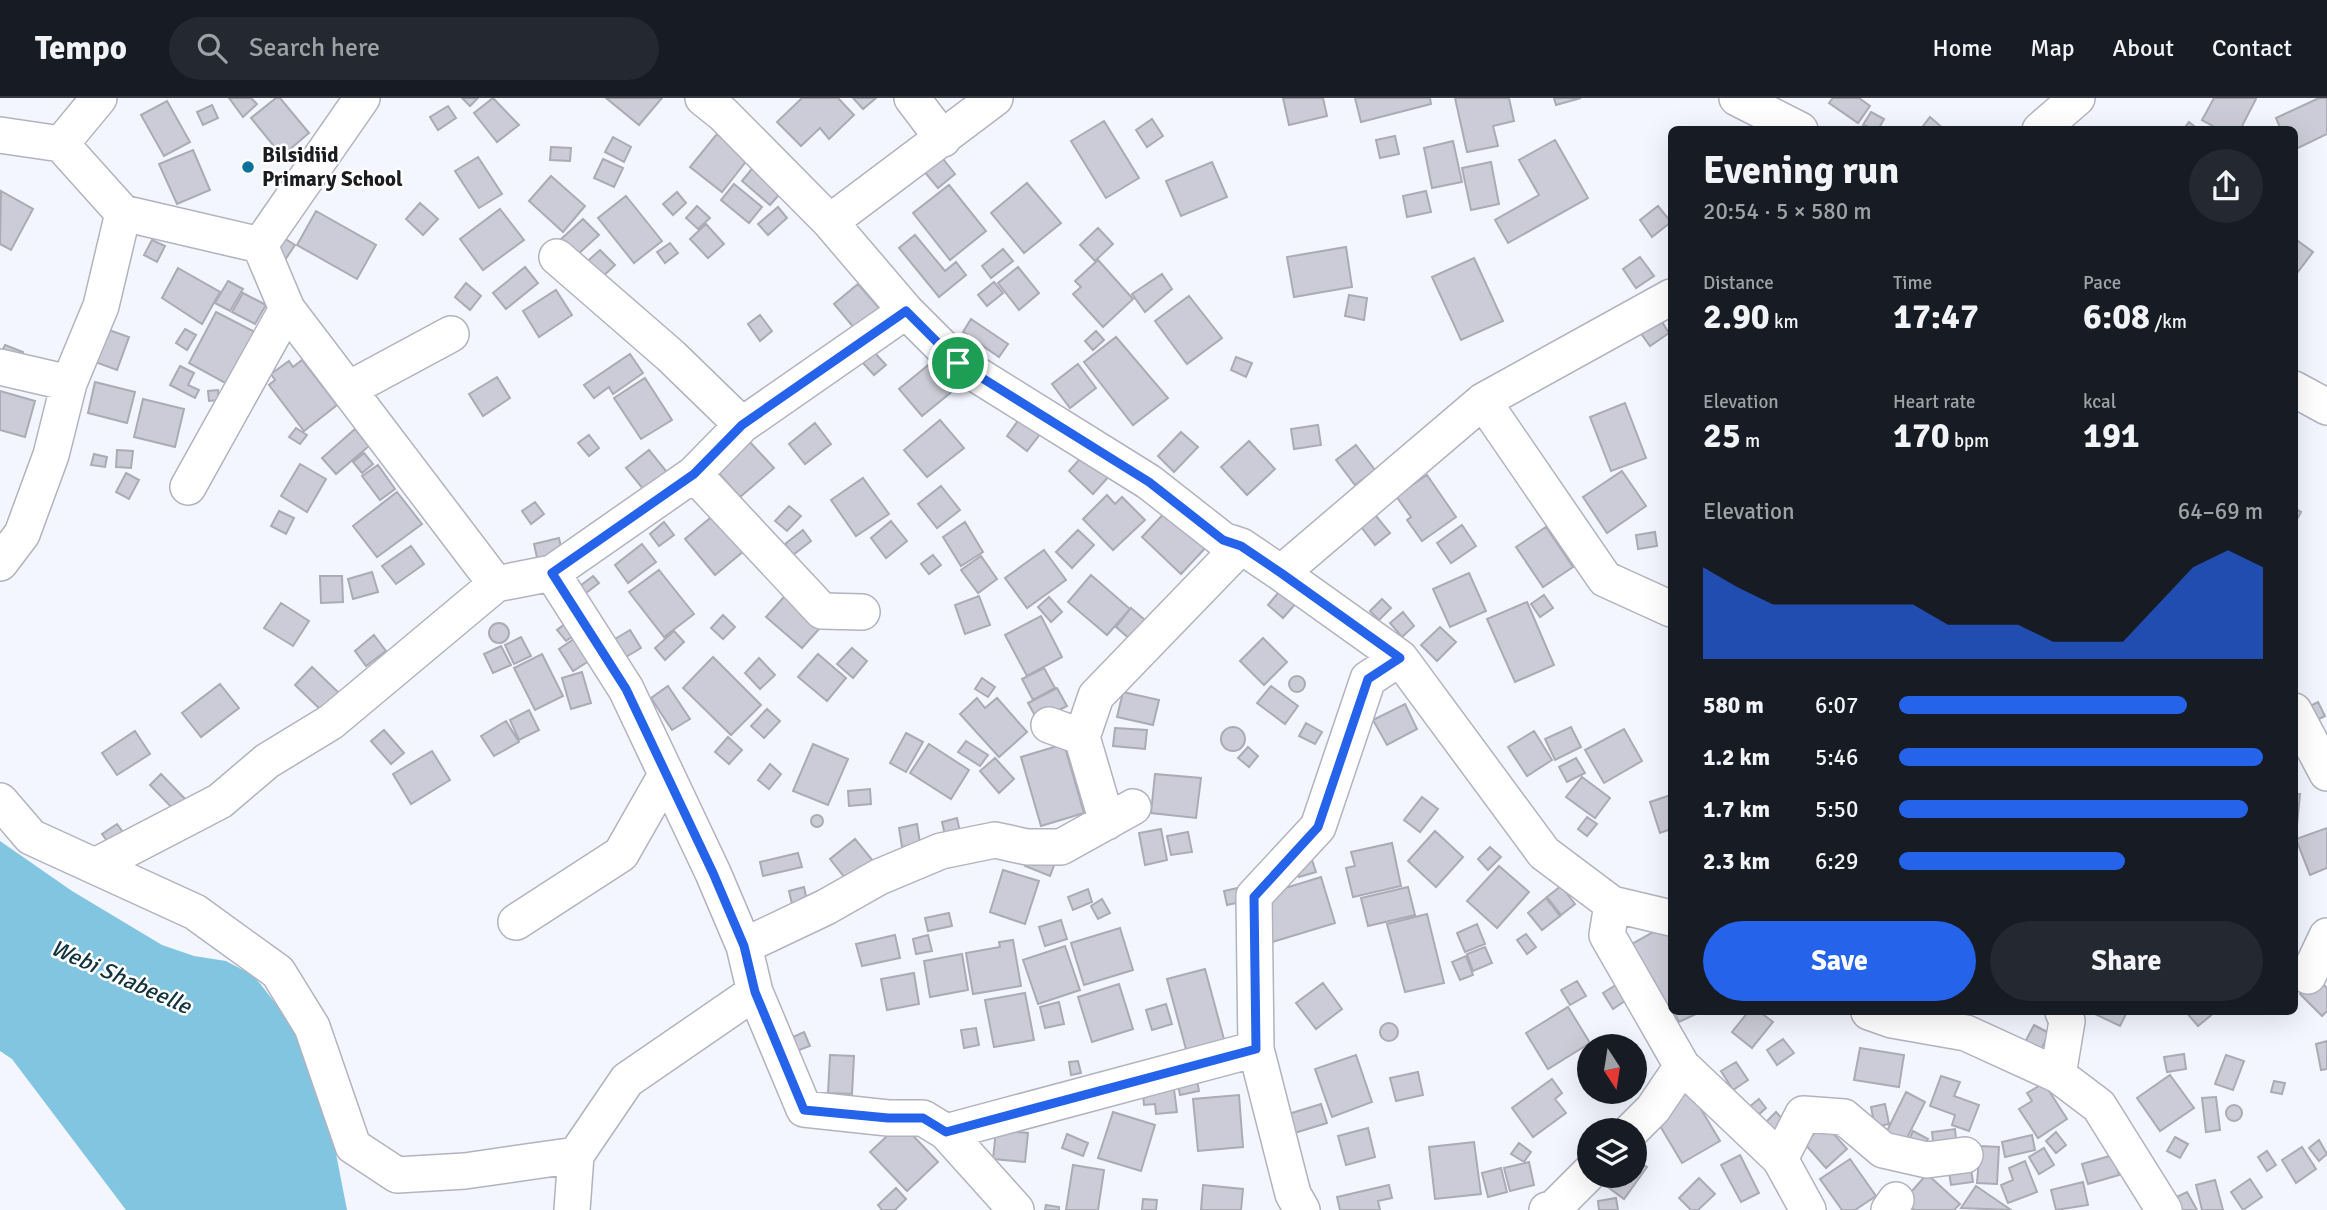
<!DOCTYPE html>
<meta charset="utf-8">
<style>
:root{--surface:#171b24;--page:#242831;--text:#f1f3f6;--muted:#9ea1a6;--line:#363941;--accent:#2563eb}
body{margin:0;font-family:Signika,sans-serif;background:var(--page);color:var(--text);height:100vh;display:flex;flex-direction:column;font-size:26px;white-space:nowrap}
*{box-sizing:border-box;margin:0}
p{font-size:23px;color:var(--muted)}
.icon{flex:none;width:38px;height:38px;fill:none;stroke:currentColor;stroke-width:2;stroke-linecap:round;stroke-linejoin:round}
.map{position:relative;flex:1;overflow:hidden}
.sheet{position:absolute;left:1668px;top:28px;width:630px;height:889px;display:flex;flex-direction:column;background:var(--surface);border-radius:10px;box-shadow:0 7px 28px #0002}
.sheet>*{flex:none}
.needle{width:46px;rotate:168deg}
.controls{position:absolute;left:1577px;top:936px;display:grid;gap:14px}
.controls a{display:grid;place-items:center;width:70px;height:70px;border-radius:50%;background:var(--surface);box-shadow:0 7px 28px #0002;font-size:35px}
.pin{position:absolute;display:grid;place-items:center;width:60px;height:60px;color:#fff;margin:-30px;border:4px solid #fff;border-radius:50%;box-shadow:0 2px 7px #0007}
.round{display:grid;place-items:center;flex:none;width:74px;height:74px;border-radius:37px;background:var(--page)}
.summary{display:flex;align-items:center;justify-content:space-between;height:119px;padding:0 35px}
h1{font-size:38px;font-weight:800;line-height:52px}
.figures{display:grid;grid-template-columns:repeat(3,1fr);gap:10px;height:119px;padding:7px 35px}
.figures div{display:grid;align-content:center}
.figures b{font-size:35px;font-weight:800}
.figures small{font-size:19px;font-weight:400}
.figures p{font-size:19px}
.chart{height:196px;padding:14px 35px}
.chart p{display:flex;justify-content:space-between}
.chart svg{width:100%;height:126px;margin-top:7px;fill:var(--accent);opacity:.7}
.button{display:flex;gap:14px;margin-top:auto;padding:14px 35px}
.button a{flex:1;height:80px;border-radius:42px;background:var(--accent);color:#fff;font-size:28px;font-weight:800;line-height:80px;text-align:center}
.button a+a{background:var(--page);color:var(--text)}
ul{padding:0 35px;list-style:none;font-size:23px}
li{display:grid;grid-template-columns:112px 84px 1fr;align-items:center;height:52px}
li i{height:18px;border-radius:9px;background:var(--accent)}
header{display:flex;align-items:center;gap:42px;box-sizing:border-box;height:98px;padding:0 35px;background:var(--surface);border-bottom:2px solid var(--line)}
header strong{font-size:33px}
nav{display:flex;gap:38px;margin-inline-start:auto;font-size:24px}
.search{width:490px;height:63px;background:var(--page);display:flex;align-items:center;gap:18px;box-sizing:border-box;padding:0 24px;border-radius:38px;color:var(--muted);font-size:26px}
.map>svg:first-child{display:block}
</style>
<header>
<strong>Tempo</strong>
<div class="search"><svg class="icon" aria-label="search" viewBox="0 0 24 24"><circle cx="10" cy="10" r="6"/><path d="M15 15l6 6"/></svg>Search here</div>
<nav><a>Home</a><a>Map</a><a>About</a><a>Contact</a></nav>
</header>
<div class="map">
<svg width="2327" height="1112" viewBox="0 0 2327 1112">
<rect width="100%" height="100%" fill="#f3f5ff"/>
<path fill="#81c5e0" d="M0,743L72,793L162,847L194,858L226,863L254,878L301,938L321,979L347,1112H126L12,961L0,953Z"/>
<path fill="#ccccd8" stroke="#ababb6" stroke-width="2" d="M229,0H251L257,6L243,19Z
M276,0H280L309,35L282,58L251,20Z
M462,0H478L470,8Z
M493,0L519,27L497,44L474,15Z
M606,0H662L639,27Z
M802,0H838L854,17L829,41L820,30L801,48L777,24Z
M853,0H876L863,11Z
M1283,0H1323L1327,18L1289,27Z
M1355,0H1430L1431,6L1361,24Z
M1455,0H1509L1514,23L1493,28L1498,48L1467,54Z
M1554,0H1581L1556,7Z
M1833,0H1859L1870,8L1858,25L1829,5Z
M2214,0H2255L2256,1L2240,32H2220L2202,22Z
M2319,0H2327V36L2294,52V32H2281L2276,20Z
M167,3L190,44L164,58L141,17Z
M212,7L218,20L203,27L197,14Z
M448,8L456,20L438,32L430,19Z
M1871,14L1884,21L1878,32L1863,27Z
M1930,19L1945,32H1920Z
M1152,21L1163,38L1147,49L1136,32Z
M1104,23L1139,80L1106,100L1071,43Z
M2189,24L2199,32H2183Z
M717,36L748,61L722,94L690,69Z
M1395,38L1399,56L1380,60L1376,42Z
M613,39L631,49L624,64L605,54Z
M1555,42L1588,100L1508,145L1495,122L1539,97L1519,62Z
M1453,43L1462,84L1432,90L1424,50Z
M551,49L571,50L570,63L550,62Z
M193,52L210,92L177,106L159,66Z
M940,57L955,76L938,90L922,71Z
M478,59L502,96L479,110L455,73Z
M603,61L623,70L614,89L594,80Z
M1212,64L1227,99L1181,118L1166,83Z
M1491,64L1499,106L1471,112L1462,70Z
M756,66L785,90L770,107L742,83Z
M551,78L585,108L563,134L529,103Z
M1027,85L1061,125L1024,155L991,115Z
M734,86L762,109L749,125L721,102Z
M949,87L986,133L950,162L913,115Z
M1,93L33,111L11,152L0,146Z
M1426,93L1431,114L1407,119L1403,98Z
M677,94L686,105L673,117L663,106Z
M626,98L662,143L634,165L598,120Z
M420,105L438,121L423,137L406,121Z
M697,108L710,120L698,131L686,120Z
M1658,108L1671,124L1652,139L1640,122Z
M778,109L787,120L768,137L758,126Z
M500,111L524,142L483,172L460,141Z
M316,113L376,147L357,181L297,147Z
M583,121L599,137L576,158L560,142Z
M706,126L724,146L708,160L690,141Z
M1098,130L1113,146L1095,163L1080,147Z
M276,135L295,147L285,162L267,150Z
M915,137L945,173L956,164L966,177L939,199L899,150Z
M2294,140L2313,154L2294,179Z
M152,142L165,148L157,164L144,157Z
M670,145L678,155L665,165L657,154Z
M1346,149L1352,189L1294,199L1287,159Z
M1003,151L1013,163L991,180L982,168Z
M600,152L615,167L597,184L582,168Z
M1640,159L1654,178L1636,190L1623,171Z
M1474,160L1503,223L1461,242L1432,179Z
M1098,162L1133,201L1103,229L1073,196L1081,189L1075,183Z
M525,169L538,185L506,211L493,195Z
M1018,169L1039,195L1019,212L998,185Z
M178,170L220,194L202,226L162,200Z
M1162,176L1172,191L1145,214L1132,196Z
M228,183L243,191L230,213L215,205Z
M994,184L1003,195L987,208L978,197Z
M466,185L481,198L470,212L455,199Z
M858,186L879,210L855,231L834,206Z
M556,192L572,217L539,239L523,213Z
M243,195L266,207L255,226L232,214Z
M1349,197L1367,200L1364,222L1345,218Z
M1189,198L1222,240L1187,266L1155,223Z
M216,214L255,234L227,286L189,265Z
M1657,216L1669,235L1650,248L1637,230Z
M760,217L772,233L760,243L748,226Z
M971,221L1008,246L999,259L963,234Z
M106,231L129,239L117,272L95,264Z
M185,231L196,237L187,252L176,245Z
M1096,233L1104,242L1093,252L1085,243Z
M1116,239L1168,300L1133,327L1084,264Z
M5,247L23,254L15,272L0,258Z
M874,254L886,267L874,277L863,265Z
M630,256L643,275L613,296L609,289L594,300L584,287Z
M1236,259L1252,265L1246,279L1231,272Z
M937,260L960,287L922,318L899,291Z
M302,262L337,307L304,333L269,287L275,282L271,276L289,263L293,269Z
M1078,266L1096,290L1070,310L1052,286Z
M180,268L194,275L188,287L199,292L195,300L170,287Z
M497,279L510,300L483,318L469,296Z
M645,280L672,322L641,341L614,300Z
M95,284L135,294L127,325L88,315Z
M218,292L219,302L209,303L208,293Z
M0,293L35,303L25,339L0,332Z
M143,301L184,311L175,349L134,339Z
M1625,305L1646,360L1611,373L1590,319Z
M1020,320L1041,335L1027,353L1007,338Z
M940,322L964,350L927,379L904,352Z
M815,325L831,346L805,366L789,346Z
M1318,327L1321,347L1294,351L1291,331Z
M296,330L307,337L300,346L289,339Z
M355,331L369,348L336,376L322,360Z
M1181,334L1198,349L1174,374L1158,358Z
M589,337L599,350L589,358L578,345Z
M749,343L774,370L740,399L716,372Z
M1249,343L1275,371L1247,397L1221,369Z
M1356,347L1375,372L1355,387L1336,362Z
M117,352L133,353L131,370L116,369Z
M649,352L671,379L648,397L626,370Z
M1087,353L1111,376L1093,396L1069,373Z
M364,355L373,366L362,375L353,364Z
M94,356L107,359L105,369L91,367Z
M300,366L326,381L307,414L281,398Z
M378,367L395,391L380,402L362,378Z
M1622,373L1646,408L1607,435L1583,399Z
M126,375L139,382L129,401L116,394Z
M1427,377L1456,419L1422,443L1407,422L1411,419L1396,398Z
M863,380L889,416L856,438L831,402Z
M941,388L960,412L937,430L918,406Z
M397,394L422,426L377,459L353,428Z
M1107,397L1115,406L1122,399L1145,422L1113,452L1083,421Z
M535,404L544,416L531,426L522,413Z
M789,408L801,418L787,433L775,423Z
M1169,410L1209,446L1181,476L1142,439Z
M2294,410L2301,414L2294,427Z
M279,413L294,420L286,436L271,428Z
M1372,413L1390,435L1375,447L1358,425Z
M715,416L745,452L715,477L685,441Z
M891,423L907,443L886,460L871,440Z
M664,424L674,437L659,448L650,436Z
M965,424L983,454L961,468L943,439Z
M1462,427L1476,448L1451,465L1437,445Z
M1546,429L1573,469L1543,489L1516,449Z
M803,432L811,443L793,457L785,446Z
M1078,432L1094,447L1072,470L1056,454Z
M1655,434L1657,448L1638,451L1636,437Z
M559,440L563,459L538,464L534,446Z
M642,446L656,464L628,485L615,467Z
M411,448L424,466L396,486L382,468Z
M1044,452L1066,482L1027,510L1005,480Z
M933,457L941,467L929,476L921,466Z
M981,458L997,481L978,495L961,472Z
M659,472L694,516L664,539L629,494Z
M372,474L378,494L353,501L348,481Z
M1469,475L1486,513L1450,529L1433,491Z
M1091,477L1130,511L1107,537L1068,504Z
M320,478H342L343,504L321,505Z
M593,478L599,485L586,495L580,488Z
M1283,489L1298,503L1283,520L1268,507Z
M792,490L828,521L802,550L766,519Z
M1544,497L1553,510L1540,519L1531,506Z
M979,498L990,527L965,536L955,507Z
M1049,499L1062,514L1051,524L1038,509Z
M1382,501L1391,510L1379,522L1370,513Z
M1527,504L1554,567L1515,584L1487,521Z
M281,505L309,523L293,548L264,530Z
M1131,510L1146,523L1131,542L1116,529Z
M1403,514L1414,528L1402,539L1390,525Z
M723,517L735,529L723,541L711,530Z
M1041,518L1062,559L1027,578L1005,537Z
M570,522L579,534L566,543L557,532Z
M489 535a10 10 0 1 1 20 0a10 10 0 1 1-20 0Z
M1440,529L1456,544L1437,563L1421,547Z
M630,532L641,550L626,559L615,541Z
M674,533L684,544L665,562L655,550Z
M374,537L386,553L366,568L355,553Z
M521,539L531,558L514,566L505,547Z
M577,539L592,561L573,573L559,551Z
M1263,540L1287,564L1264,587L1240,563Z
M501,548L511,567L493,575L484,556Z
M852,550L867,563L853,580L837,566Z
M542,556L563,598L535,612L514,570Z
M818,556L846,580L827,603L798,579Z
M713,559L761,607L731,637L683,590Z
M759,560L775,577L760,591L745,575Z
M312,569L340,596L323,614L295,587Z
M1044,570L1055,590L1033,602L1022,581Z
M582,574L591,605L571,611L562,580Z
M1289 586a8 8 0 1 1 16 0a8 8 0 1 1-16 0Z
M982,580L995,589L988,599L975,591Z
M220,586L239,610L201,639L182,615Z
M668,588L690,621L672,632L651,600Z
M1271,588L1298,608L1285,626L1257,605Z
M1057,590L1067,608L1038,623L1028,605Z
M1123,594L1159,602L1153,627L1117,619Z
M977,600L985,610L997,600L1027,634L999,659L960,616Z
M2318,604L2325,618L2309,626L2302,612Z
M1405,606L1417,631L1387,647L1373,622Z
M767,611L780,623L764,640L751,628Z
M529,612L539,632L519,642L510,622Z
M506,623L519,644L494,658L481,638Z
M1306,625L1322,634L1315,646L1299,638Z
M1571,629L1581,649L1555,662L1545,641Z
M1221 641a12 12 0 1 1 24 0a12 12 0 1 1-24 0Z
M1115,630L1147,632L1145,651L1113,648Z
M1624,631L1642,663L1604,685L1585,652Z
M384,632L404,655L391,666L371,643Z
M135,633L150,656L117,677L102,655Z
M1534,633L1552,662L1527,678L1508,649Z
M906,635L923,644L906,674L890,665Z
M728,639L742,652L729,666L715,654Z
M966,643L988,657L980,668L958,654Z
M813,646L848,661L828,707L793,693Z
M929,646L969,672L951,701L910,675Z
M1064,646L1084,715L1041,728L1021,659Z
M1248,649L1258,658L1249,669L1238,660Z
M432,653L450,682L411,706L393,676Z
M995,660L1014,681L999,695L980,673Z
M1576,660L1585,675L1567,684L1559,669Z
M770,666L781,676L769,691L758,682Z
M161,676L187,703L175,713L150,687Z
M1155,676L1201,680L1196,720L1151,715Z
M1582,679L1610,700L1595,720L1566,699Z
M870,691L871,706L849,708L848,693Z
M2294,696H2300L2297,727H2294Z
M1671,697V731L1660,735L1650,704Z
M1422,699L1438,711L1420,734L1404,722Z
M811 723a6 6 0 1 1 12 0a6 6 0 1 1-12 0Z
M1587,719L1597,726L1587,738L1578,731Z
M957,720L960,734L945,737L942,724Z
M117,726L125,737L110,747L102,736Z
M917,726L920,745L902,749L899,730Z
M2327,730V770L2310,777L2296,741Z
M1161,731L1167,762L1145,767L1139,735Z
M1435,733L1463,759L1436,789L1408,763Z
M1188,734L1192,754L1171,757L1167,738Z
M855,741L874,764L849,785L830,761Z
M1392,745L1401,788L1353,799L1346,770L1355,768L1351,754Z
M1490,749L1501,759L1488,772L1478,761Z
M798,755L802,769L763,778L760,764Z
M1030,755L1055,765L1050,778L1025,768Z
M1311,759L1316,774L1299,779L1294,764Z
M1499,768L1529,794L1497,830L1467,803Z
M1003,772L1039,783L1025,826L990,814Z
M1321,779L1335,825L1269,845L1256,799Z
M1561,788L1575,806L1561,817L1547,799Z
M804,789L807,803L792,806L789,793Z
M1242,789L1245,803L1227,807L1224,793Z
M1408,789L1415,817L1368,828L1361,800Z
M1088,791L1092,804L1073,812L1068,799Z
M1546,800L1560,818L1542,832L1528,815Z
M1102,801L1110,815L1098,821L1091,808Z
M949,815L952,828L928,833L925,820Z
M1427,816L1444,885L1405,894L1387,826Z
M1061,822L1067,841L1045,848L1039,829Z
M1477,826L1485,846L1465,854L1457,835Z
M1666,827L1671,837V906L1667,908L1632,846Z
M1120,830L1133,872L1084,887L1071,845Z
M1526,836L1536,849L1527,856L1517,842Z
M895,837L900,860L862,868L856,846Z
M928,837L932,853L916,856L913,841Z
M1013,842L1021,888L973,896L966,855L1000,849L999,844Z
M1065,848L1080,892L1038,906L1023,862Z
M1485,849L1492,865L1473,873L1467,856Z
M962,856L968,892L930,899L924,863Z
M1466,858L1473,877L1460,882L1452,864Z
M1205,871L1225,945L1187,955L1167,881Z
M914,875L919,906L887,912L881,881Z
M2316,879L2327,890V913L2322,918L2300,896Z
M1577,883L1586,898L1570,907L1561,892Z
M1622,883L1632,898L1613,911L1603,895Z
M1323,885L1342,911L1316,931L1296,905Z
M1119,886L1133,931L1092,944L1078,899Z
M1025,895L1034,942L994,949L985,902Z
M1059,904L1064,926L1045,930L1040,909Z
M1166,906L1172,926L1152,932L1146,912Z
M1568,909L1590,945L1548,971L1526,935Z
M1674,914H1695L1696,916L1679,924Z
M1748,914H1760L1773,924L1752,950L1732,934Z
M2096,914H2127L2120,928L2095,916Z
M2186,914H2215L2198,928Z
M1380 934a9 9 0 1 1 18 0a9 9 0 1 1-18 0Z
M2034,927L2049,935L2040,954L2024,946Z
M976,930L979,947L964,950L961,932Z
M804,934L810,948L791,955L786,942Z
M1783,941L1794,955L1777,967L1767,952Z
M2327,943V971L2321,972L2316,946Z
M1860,950L1904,957L1899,989L1854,982Z
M2184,956L2186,971L2167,974L2164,959Z
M830,957L854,958L852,996L828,995Z
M1356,957L1372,1004L1332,1019L1315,971Z
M2226,957L2244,963L2233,992L2215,986Z
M1078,963L1081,975L1071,977L1069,964Z
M1736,964L1748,982L1733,992L1721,973Z
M1195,972L1199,993L1180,997L1176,976Z
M1418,974L1423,997L1396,1003L1390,980Z
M2170,977L2194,1010L2160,1033L2137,1000Z
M1941,978L1960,984L1954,998L1979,1007L1969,1033L1952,1027L1955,1017L1930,1008Z
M1552,981L1562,995L1555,1001L1566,1015L1533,1039L1512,1010Z
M2274,983L2285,985L2282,996L2271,994Z
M1173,984L1177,1014L1156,1016L1155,1006L1144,1007L1142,987Z
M2044,985L2067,1021L2038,1040L2019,1011L2032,1003L2027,995Z
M1690,993L1720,1043L1682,1065L1653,1016Z
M1906,994L1925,1004L1903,1048L1884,1039Z
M1239,997L1243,1049L1198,1053L1193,1001Z
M2216,999L2220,1032L2206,1034L2202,1000Z
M1759,1001L1766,1010L1757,1018L1749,1009Z
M1321,1006L1327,1025L1288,1037L1282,1018Z
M1885,1006L1889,1026L1875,1029L1871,1009Z
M2226 1015a8 8 0 1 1 16 0a8 8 0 1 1-16 0Z
M1113,1014L1155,1027L1141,1073L1098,1060Z
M1776,1014L1788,1027L1773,1041L1761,1029Z
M901,1025L938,1064L907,1093L870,1054Z
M1825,1026L1847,1051L1826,1070L1804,1045Z
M1368,1030L1375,1059L1346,1067L1338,1038Z
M1955,1031L1957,1050L1934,1052L1932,1034Z
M996,1032L1028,1035L1025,1064L993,1061Z
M1913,1033L1928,1041L1922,1053L1907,1046Z
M2056,1034L2066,1047L2056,1055L2046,1043Z
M1067,1036L1088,1045L1083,1058L1062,1050Z
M2032,1037L2035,1052L2005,1059L2002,1044Z
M2175,1039L2188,1046L2180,1060L2167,1053Z
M2319,1042L2327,1056L2319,1063L2309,1050Z
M1474,1044L1481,1096L1435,1101L1429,1049Z
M1519,1045L1531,1054L1524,1064L1511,1056Z
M1980,1048L1999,1049L1997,1086L1977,1085Z
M2302,1049L2316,1071L2296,1085L2282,1062Z
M2044,1050L2054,1067L2039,1076L2029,1059Z
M2267,1053L2276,1067L2267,1073L2258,1059Z
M1740,1057L1759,1095L1741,1104L1721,1067Z
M2113,1057L2119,1077L2088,1086L2082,1066Z
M1634,1060L1647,1069L1624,1101L1601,1084L1605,1078H1634Z
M1850,1061L1876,1098L1855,1112H1842L1820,1081Z
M2025,1063L2037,1094L2008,1105L2001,1087L2013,1082L2009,1070Z
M1529,1064L1534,1087L1510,1093L1504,1070Z
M1970,1064L1973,1084L1951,1087L1948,1067Z
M1073,1067L1104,1072L1098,1112H1066Z
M1501,1070L1507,1094L1488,1099L1482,1075Z
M1927,1076L1960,1106L1954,1112H1914L1904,1102Z
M1699,1080L1715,1096L1698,1112H1691L1679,1100Z
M2250,1081L2262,1099L2243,1112L2231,1094Z
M2215,1082L2223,1112H2202L2196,1087Z
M2083,1084L2088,1107L2056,1112L2051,1092Z
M1203,1087L1243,1091L1241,1112H1201Z
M1389,1087L1392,1100L1378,1103L1380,1112H1340L1337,1099Z
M1976,1088L2011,1112L1961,1110Z
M896,1090L906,1101L895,1112H882L878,1107Z
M2187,1094L2197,1112H2170L2166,1104Z
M1616,1100L1618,1112H1599L1598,1103Z
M1143,1101L1157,1102L1156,1112H1142Z
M1046,1107L1059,1109V1112H1045Z"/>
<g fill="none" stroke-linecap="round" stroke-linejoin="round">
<defs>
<path id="minor" d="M703,0L723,16L830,124L906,213L958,265L1149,384L1223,442L1241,448L1281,475L1400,560L1544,755L1612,806L1671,820
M912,0L943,41
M1737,0L1800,32
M2040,32L2077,0
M0,37L61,46L123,115L260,147L287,211L496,486
M61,46L99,0
M830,124L995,0
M260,147L362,0
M557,159L671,258L742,327
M0,269L69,285
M349,291L451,236
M2294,291L2327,309
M1483,303L1605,481L1671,511
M694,376L822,513L862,514
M188,389L287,211
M0,465L22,436L51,357L69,285L101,208L123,115
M552,475L626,591L713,775L744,848L755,894L804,1011L888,1020H923L946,1034L1016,1112
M1281,475L1483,303L1671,199
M2294,613L2327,675
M1049,627L1082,639
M0,703L31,739L195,814L278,874L312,929L353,1048L397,1077L465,1073L576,1057
M1107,724L1082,639L1096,598L1241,448
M97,767L220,703L267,663L331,624L496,486L552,475L694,376L742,327L906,213
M1612,806L1607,837L1682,968L1780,1061L1808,1112
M516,824L621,756L666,677
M744,848L826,809L879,779L941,753L995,742L1027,749H1061L1133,709
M2308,878L2327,838
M1869,914L1892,922L1966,935L2058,977L2099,1008L2164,1112
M2058,977L2067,923L2063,914
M1632,1032L1653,1011L1682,968
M946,1034L1256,951
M1780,1061L1803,1016L1844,1019L1883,1052L1927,1062L1965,1057
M572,1112L576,1057L627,982L755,894
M1302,1112L1293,1096L1256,951L1254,798L1318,729L1368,581L1400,560
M1547,1112L1554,1110L1589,1075
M1889,1112L1896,1102"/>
</defs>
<use href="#minor" stroke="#b1b3bf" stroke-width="38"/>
<use href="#minor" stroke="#fff" stroke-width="35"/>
</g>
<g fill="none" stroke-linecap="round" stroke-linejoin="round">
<defs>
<path id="route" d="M906,213L958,265L1149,384L1223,442L1241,448L1281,475L1400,560L1368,581L1318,729L1254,799L1256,951L946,1034L923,1020H888L804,1012L755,894L744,848L713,775L626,591L552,475L694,376L742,327Z"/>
</defs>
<use href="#route" stroke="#fff" stroke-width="14"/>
<use href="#route" stroke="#2563eb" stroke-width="9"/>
</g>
<circle fill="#0b729e" stroke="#fff" stroke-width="2.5" cx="248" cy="69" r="7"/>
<g text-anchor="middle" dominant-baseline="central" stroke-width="5" stroke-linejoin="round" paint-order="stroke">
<g font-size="21" font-weight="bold" fill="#1b1c20" stroke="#fff" text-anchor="start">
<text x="262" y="57">Bilsidiid<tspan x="262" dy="24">Primary School</tspan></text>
</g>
<g font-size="23" font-style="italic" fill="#13343f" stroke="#fff">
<text transform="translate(121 879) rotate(24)">Webi Shabeelle</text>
</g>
</g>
</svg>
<div class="controls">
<a><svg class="needle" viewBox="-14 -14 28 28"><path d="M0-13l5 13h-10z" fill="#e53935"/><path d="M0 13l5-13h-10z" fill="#9ea1a6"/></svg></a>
<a><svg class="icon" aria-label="layers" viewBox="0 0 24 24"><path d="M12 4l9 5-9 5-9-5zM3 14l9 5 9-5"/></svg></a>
</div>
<div class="pin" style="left:958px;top:265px;background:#1e9e55"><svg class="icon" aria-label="arrive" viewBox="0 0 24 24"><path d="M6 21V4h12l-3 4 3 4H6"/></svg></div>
<section class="sheet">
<div class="summary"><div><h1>Evening run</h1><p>20:54 · 5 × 580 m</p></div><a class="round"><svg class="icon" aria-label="share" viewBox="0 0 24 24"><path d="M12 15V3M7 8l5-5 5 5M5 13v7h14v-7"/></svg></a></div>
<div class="figures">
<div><p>Distance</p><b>2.90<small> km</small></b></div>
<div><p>Time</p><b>17:47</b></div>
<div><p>Pace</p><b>6:08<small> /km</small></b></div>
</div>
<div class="figures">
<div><p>Elevation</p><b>25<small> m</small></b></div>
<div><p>Heart rate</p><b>170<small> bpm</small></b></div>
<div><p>kcal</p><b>191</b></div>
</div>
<div class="chart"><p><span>Elevation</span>64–69 m</p>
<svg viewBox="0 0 160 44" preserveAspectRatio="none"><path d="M0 44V12L10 19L20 25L30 25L40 25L50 25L60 25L70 32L80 32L90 32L100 38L110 38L120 38L130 25L140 12L150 6L160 12V44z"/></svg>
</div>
<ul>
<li><b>580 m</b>6:07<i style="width:79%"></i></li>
<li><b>1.2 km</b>5:46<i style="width:100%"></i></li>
<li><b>1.7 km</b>5:50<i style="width:96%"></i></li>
<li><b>2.3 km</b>6:29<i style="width:62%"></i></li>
</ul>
<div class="button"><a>Save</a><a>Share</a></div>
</section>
</div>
